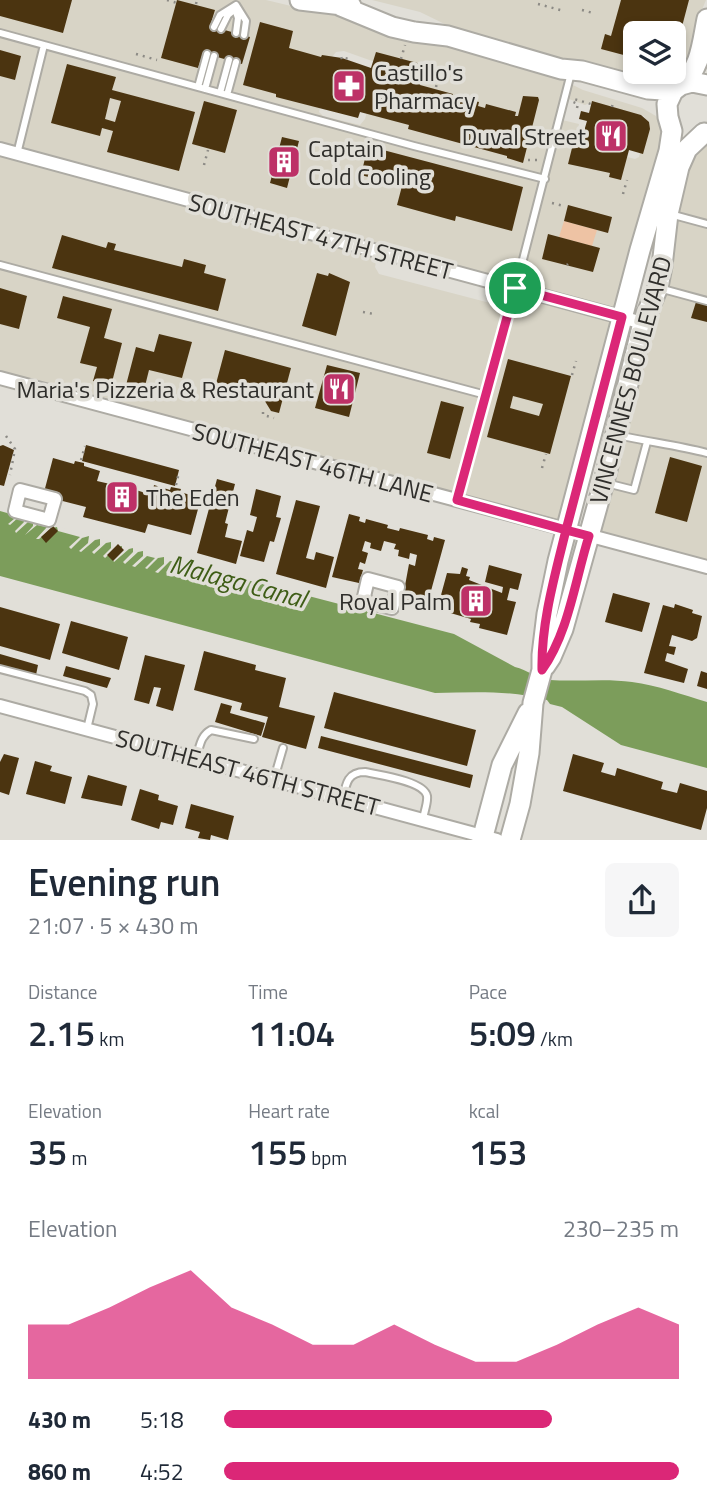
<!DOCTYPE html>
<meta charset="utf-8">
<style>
:root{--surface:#fff;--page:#f6f6f7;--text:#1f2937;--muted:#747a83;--accent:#db2777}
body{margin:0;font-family:"Titillium Web",sans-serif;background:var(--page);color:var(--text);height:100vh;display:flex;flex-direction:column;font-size:26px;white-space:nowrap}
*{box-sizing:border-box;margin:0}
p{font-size:23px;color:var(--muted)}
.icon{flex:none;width:38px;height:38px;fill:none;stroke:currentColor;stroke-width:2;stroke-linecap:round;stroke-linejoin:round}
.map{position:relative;height:840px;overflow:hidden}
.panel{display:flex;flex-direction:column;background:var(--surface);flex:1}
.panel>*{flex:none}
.fabs{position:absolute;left:623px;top:21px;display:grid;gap:14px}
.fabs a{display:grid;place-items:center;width:63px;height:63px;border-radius:10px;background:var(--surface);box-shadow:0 4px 10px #0003;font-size:35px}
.pin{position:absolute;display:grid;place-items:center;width:60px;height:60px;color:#fff;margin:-30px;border:4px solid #fff;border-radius:50%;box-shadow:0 2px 7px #0007}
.round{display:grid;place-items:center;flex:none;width:74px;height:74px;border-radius:10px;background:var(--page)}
.headline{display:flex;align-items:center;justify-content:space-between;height:119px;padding:0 28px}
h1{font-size:38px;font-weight:600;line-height:52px}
.stats{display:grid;grid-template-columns:repeat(3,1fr);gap:10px;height:119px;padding:7px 28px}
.stats div{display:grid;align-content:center}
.stats b{font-size:35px;font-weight:600}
.stats small{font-size:19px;font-weight:400}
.stats p{font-size:19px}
.chart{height:196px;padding:14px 28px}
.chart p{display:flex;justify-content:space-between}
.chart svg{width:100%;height:126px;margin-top:7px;fill:var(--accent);opacity:.7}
ul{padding:0 28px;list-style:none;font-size:23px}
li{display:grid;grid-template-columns:112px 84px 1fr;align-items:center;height:52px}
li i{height:18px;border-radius:9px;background:var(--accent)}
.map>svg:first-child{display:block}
</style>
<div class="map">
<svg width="707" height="840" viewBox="0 0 707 840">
<rect width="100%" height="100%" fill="#e1dfd8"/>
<path fill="#d8d4c6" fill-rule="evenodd" d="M0,0H266L308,10L325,11L330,14L331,12L390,35L446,45L553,75L583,90L642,108L656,116L661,122L664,132L559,524L0,374ZM344,51L375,62L378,70L365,119L360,125L323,116L319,112L332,57L336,52ZM569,99L585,105L592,102L644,116L647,122L639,157L635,159L578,144L576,138L579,124L562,120L565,100ZM377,257L500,287L498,298L494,303H490L379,274L375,267Z
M372,0H706L699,17L692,57L677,77L663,81L558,59L457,30L420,12ZM635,33H674V72H635Z
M707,141V563L598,534L687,169L693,154Z"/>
<path fill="#eec3a4" d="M564,221L597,230L592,246L559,237Z"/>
<path fill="#7c9d5b" d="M0,511L243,579L454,634L515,667C527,670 537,678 550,680C577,682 606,678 632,682C657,685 683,695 707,702V768L621,745L562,707L550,704L547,700C511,690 474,692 435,693L0,576Z"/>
<path fill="#e1dfd8" d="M14,514L183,561V562L168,576L166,575L175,567L176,561H170L158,573L155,572L164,564V557L158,558L147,569L145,568L155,558L147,556L135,567L132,566L143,556V551L138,552L125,564L123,562L133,552V548L129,549L114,562L113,560L122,551V546L117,547L105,558L103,556L111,548V542L106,543L94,554L92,552L100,545V539L95,540L81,552L79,551L88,543L89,536L82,538L71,549L69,547L80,537L58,531L57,527L52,528L39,539H36L47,527L37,525L25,535L33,526V521L28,522L16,533L15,531L24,522L23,517L20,516L10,525L8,524L14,519Z"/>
<path fill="#4b3410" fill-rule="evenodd" d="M0,0H72L63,33L0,16Z
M177,0L215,10L210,26L250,37L242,64L203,53L198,68L161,58Z
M621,0H689L675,53L674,33H635V58L601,49L605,34L611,36Z
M260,22L293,31L289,48L321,57L322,55L342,58L371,68L376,52L425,65L420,85L453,94L451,99H454L455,96L479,102L478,106L485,108L486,104L516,112L515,116H518L523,96L538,97L539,100L523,163L507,158V156L408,129L409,125L360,112L358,118L276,97V94L243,85Z
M0,50L21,56L15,80L0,76Z
M67,64L116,77L112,90L195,112L179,171L107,152L113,131L102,128L100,136L51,123ZM110,98L121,101L115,122L105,119Z
M204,101L237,110L225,153L192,144Z
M592,101L641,115L649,122L650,129L643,154L629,150L621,180L609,177L610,173L568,164L575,136L582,138L587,121L579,119L581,111L589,113Z
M282,137L299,141L287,188L270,183Z
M368,146L523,187L512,231L456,216L455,221L397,205L402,186L361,175Z
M568,205L612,217L608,233L564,221Z
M548,234L600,248L593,272L542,259Z
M62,235L106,248L108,242L116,244L114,250L182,267L184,259L206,265L204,273L226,279L218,311L52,268Z
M317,273L328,276L329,273L350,282L336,336L302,326Z
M0,288L27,296L19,329L0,324Z
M63,296L112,309L104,338L122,343L111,386L93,381L97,367L80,363L90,327L57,318Z
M696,302L707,305V322L691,318Z
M159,334L192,342L182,378L149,370L143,394L125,389L136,347L154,352Z
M225,350L291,368L279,413L271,411L263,398L234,390L221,398L213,395Z
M508,359L571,376L550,454L487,437ZM513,396L543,404L539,416L510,408Z
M327,365L360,373L349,417L315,408Z
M441,401L464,407L450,459L427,453Z
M3,445L14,450L4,486L0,485V446Z
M86,445L179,470L175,486L82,461Z
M670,457L702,466L687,522L655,513Z
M53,458L74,464L75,461L84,463V466L100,471L97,481L110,484V482L152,495L154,485L170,490L171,487L181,489L180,492L201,498L191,535L148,524L145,533L83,517L86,507L43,496Z
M217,479L235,484L225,523L228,524L225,537L242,541L236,564L197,553Z
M256,489L281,496L276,517L281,518L274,542L270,541L264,562L240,556L247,530L253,532L257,517L250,515Z
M296,500L320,506L306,558L314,560L316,552L334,557L326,588L276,574Z
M349,514L360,517L359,521L365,523L366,519L388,525L387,528L399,531L400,528L428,535L427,539L433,541L434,537L445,540L426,609L402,602L409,564L415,566L417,555L410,553L409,559L398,556L399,550L394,549L396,544L384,541L381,551L370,548L371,543L365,541L362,551L368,553L365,564L360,562L358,569L363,570L359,583L332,577Z
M53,526L58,531L46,543L41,537Z
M118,544L124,550L113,561L107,555Z
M489,565L522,574L518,590L510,588L507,600L516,602L507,635L479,628L480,624L470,622L471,619L447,612L448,609L438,606L447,573L460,574L462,567L468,569L466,576L470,577L469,580L502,593L503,587L485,582Z
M613,593L650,603L642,632L605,622Z
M675,604L693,610L692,613L702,616L697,638L692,641L672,635L669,646L676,647L674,655L667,653L665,661L688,669L684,683L644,673L663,605L674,608Z
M0,607L60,624L50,660L0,646Z
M71,621L128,637L119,670L62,653Z
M204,651L256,665L255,670L286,678L279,707L315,716L306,749L262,737L268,717L240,710L242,703L194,690Z
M0,654L38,665L36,675L0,665Z
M145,655L185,665L173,711L156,706L161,688L154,687L149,704L134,700Z
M66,666L111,678L107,688L63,676Z
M701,671L707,673V689L697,686Z
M334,692L476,730L467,766L324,728Z
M221,703L232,706L230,713L265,723L261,736L215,722Z
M321,736L473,775L470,788L318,748Z
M4,754L19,758L9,795L0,792V762Z
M573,754L604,763L601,772L615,776L617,768L663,782L661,789L677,793L680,783L707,791V808L701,830L563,791Z
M35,761L52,766L50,771L72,777L65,804L26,794Z
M88,775L127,786L122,806L81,798Z
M140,789L159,795L158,800L178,806L173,825L161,822L159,829L131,820Z
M191,804L234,816L228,840L211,835L210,840L198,838L200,832L185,828Z"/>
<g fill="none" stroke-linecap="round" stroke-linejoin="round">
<defs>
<path id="lane" d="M214,27L220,15L236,5L246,21L244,35
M221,29L228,15L235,9L238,18L236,33
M0,33L414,146L545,179
M198,87L207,54
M205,89L214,56
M220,93L229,60
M227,95L236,62
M17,154L44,45
M670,214L707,224
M0,265L486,395
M659,288L707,301
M618,435C648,442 677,445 707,453
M606,483L634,490L647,442
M457,500L511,306L571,73
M0,669L85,691L91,695L93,704L87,729
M196,758C200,747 200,736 211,730L254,739
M274,779L283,748
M343,798C346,783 348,772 365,772C379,775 424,781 427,796C428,803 424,812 423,819"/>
<path id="street" d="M0,149L643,323
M0,378L707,567
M20,490L55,499L49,520L15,511Z
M368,579L398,587L392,608L363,601Z
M0,706L497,840"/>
<path id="secondary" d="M300,0L351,6
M341,6L392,27L414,32L448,36L561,69L582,71L648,89L663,90L677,87
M681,85C701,68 702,43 707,19
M545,666L551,657L563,629L604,482L643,323L658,287L662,266L668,214L679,167L687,149L704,133
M482,840L502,765L528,713
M510,840L520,804L529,753L533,703L542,670V655L547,614L558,561L640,250L669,151L672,131L668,117L667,104L673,91L681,85L692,82L707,85"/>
</defs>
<use href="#lane" stroke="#adaba4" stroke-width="10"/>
<use href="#street" stroke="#adaba4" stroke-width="16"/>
<use href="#secondary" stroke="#adaba4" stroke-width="23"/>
<path stroke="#8c8a85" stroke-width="2.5" stroke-dasharray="2 5" stroke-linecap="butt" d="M167,0L177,3
M196,4L197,0
M538,4L564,11
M582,10L593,13
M136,54L157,60
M342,59L341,57L349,59
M401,59L405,45
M436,87L439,76L442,77L441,81
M612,107L613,102
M577,108L578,104L573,102L574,99L591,104
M528,160H538
M204,165L208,150
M623,194L627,180
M552,203L564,206
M567,265L568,264
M363,312L374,314
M572,375L576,361
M263,412V415L274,418
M6,436L15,449L10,475
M81,460L85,446
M542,468L546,454
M176,485L179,472"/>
<use href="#lane" stroke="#fff" stroke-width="6"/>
<use href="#street" stroke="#fff" stroke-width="12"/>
<use href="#secondary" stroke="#fff" stroke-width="19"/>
</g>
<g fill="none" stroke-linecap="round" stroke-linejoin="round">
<defs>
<path id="route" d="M515,288L622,317L566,530L589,536C575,580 569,632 542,670C541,623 555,575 566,530L457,500L515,288"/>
</defs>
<use href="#route" stroke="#fff" stroke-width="14"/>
<use href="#route" stroke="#db2777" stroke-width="9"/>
</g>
<defs>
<symbol id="pharmacy-square" viewBox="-11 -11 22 22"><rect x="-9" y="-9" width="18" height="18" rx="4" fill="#bd3167" stroke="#e1dfd8"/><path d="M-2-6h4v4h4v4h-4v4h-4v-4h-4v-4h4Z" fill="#fff"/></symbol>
<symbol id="restaurant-square" viewBox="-11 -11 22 22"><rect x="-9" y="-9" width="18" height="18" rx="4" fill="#bd3167" stroke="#e1dfd8"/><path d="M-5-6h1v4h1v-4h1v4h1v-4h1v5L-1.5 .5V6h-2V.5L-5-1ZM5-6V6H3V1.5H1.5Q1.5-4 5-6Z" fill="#fff"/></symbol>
<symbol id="building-square" viewBox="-11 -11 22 22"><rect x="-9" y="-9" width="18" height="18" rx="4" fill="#bd3167" stroke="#e1dfd8"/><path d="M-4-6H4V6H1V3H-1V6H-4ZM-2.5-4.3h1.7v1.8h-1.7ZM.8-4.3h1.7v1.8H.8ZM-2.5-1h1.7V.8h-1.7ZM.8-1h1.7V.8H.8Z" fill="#fff"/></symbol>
</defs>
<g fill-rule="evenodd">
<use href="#pharmacy-square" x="330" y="67" width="38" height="38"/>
<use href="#restaurant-square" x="592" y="117" width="38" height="38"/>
<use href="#building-square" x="265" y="143" width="38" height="38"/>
<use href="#restaurant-square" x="320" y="370" width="38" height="38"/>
<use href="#building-square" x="103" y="478" width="38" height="38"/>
<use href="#building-square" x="457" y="582" width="38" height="38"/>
</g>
<g text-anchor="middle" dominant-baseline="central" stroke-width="7" stroke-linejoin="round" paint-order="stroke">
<g font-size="24" fill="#2f2e2b" stroke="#e1dfd8" text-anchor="start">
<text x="374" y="72">Castillo's<tspan x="374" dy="28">Pharmacy</tspan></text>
<text x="586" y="136" text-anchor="end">Duval Street</text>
<text x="308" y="148">Captain<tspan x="308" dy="28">Cold Cooling</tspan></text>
<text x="314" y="389" text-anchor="end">Maria's Pizzeria &amp; Restaurant</text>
<text x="146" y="497">The Eden</text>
<text x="452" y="601" text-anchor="end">Royal Palm</text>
</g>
<g font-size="24" fill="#2f2e2b" stroke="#e1dfd8">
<text transform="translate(321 236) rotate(15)">SOUTHEAST 47TH STREET</text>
<text transform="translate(630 380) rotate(-75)">VINCENNES BOULEVARD</text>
<text transform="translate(313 462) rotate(15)">SOUTHEAST 46TH LANE</text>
<text transform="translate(248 772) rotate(15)">SOUTHEAST 46TH STREET</text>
</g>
<g font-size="26" font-style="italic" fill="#3e5d16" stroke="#e1dfd8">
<text transform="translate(238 581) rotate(15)">Malaga Canal</text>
</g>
</g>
</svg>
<div class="fabs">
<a><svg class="icon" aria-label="layers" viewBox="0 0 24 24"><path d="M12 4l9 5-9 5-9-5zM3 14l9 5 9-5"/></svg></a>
</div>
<div class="pin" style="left:515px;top:288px;background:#1e9e55"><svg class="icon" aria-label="arrive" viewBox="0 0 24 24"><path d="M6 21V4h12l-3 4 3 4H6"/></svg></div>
</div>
<section class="panel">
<div class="headline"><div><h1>Evening run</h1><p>21:07 · 5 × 430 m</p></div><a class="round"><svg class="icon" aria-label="share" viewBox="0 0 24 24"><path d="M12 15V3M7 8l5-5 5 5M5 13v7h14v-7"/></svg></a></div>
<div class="stats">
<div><p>Distance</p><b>2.15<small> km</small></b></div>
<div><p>Time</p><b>11:04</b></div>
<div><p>Pace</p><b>5:09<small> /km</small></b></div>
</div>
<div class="stats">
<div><p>Elevation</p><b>35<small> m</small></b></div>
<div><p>Heart rate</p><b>155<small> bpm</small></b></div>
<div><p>kcal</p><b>153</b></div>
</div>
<div class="chart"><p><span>Elevation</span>230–235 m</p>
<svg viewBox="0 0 160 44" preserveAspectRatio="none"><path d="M0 44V25L10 25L20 19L30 12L40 6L50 19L60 25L70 32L80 32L90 25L100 32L110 38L120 38L130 32L140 25L150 19L160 25V44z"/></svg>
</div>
<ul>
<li><b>430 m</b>5:18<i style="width:72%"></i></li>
<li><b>860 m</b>4:52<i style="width:100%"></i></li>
</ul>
</section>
